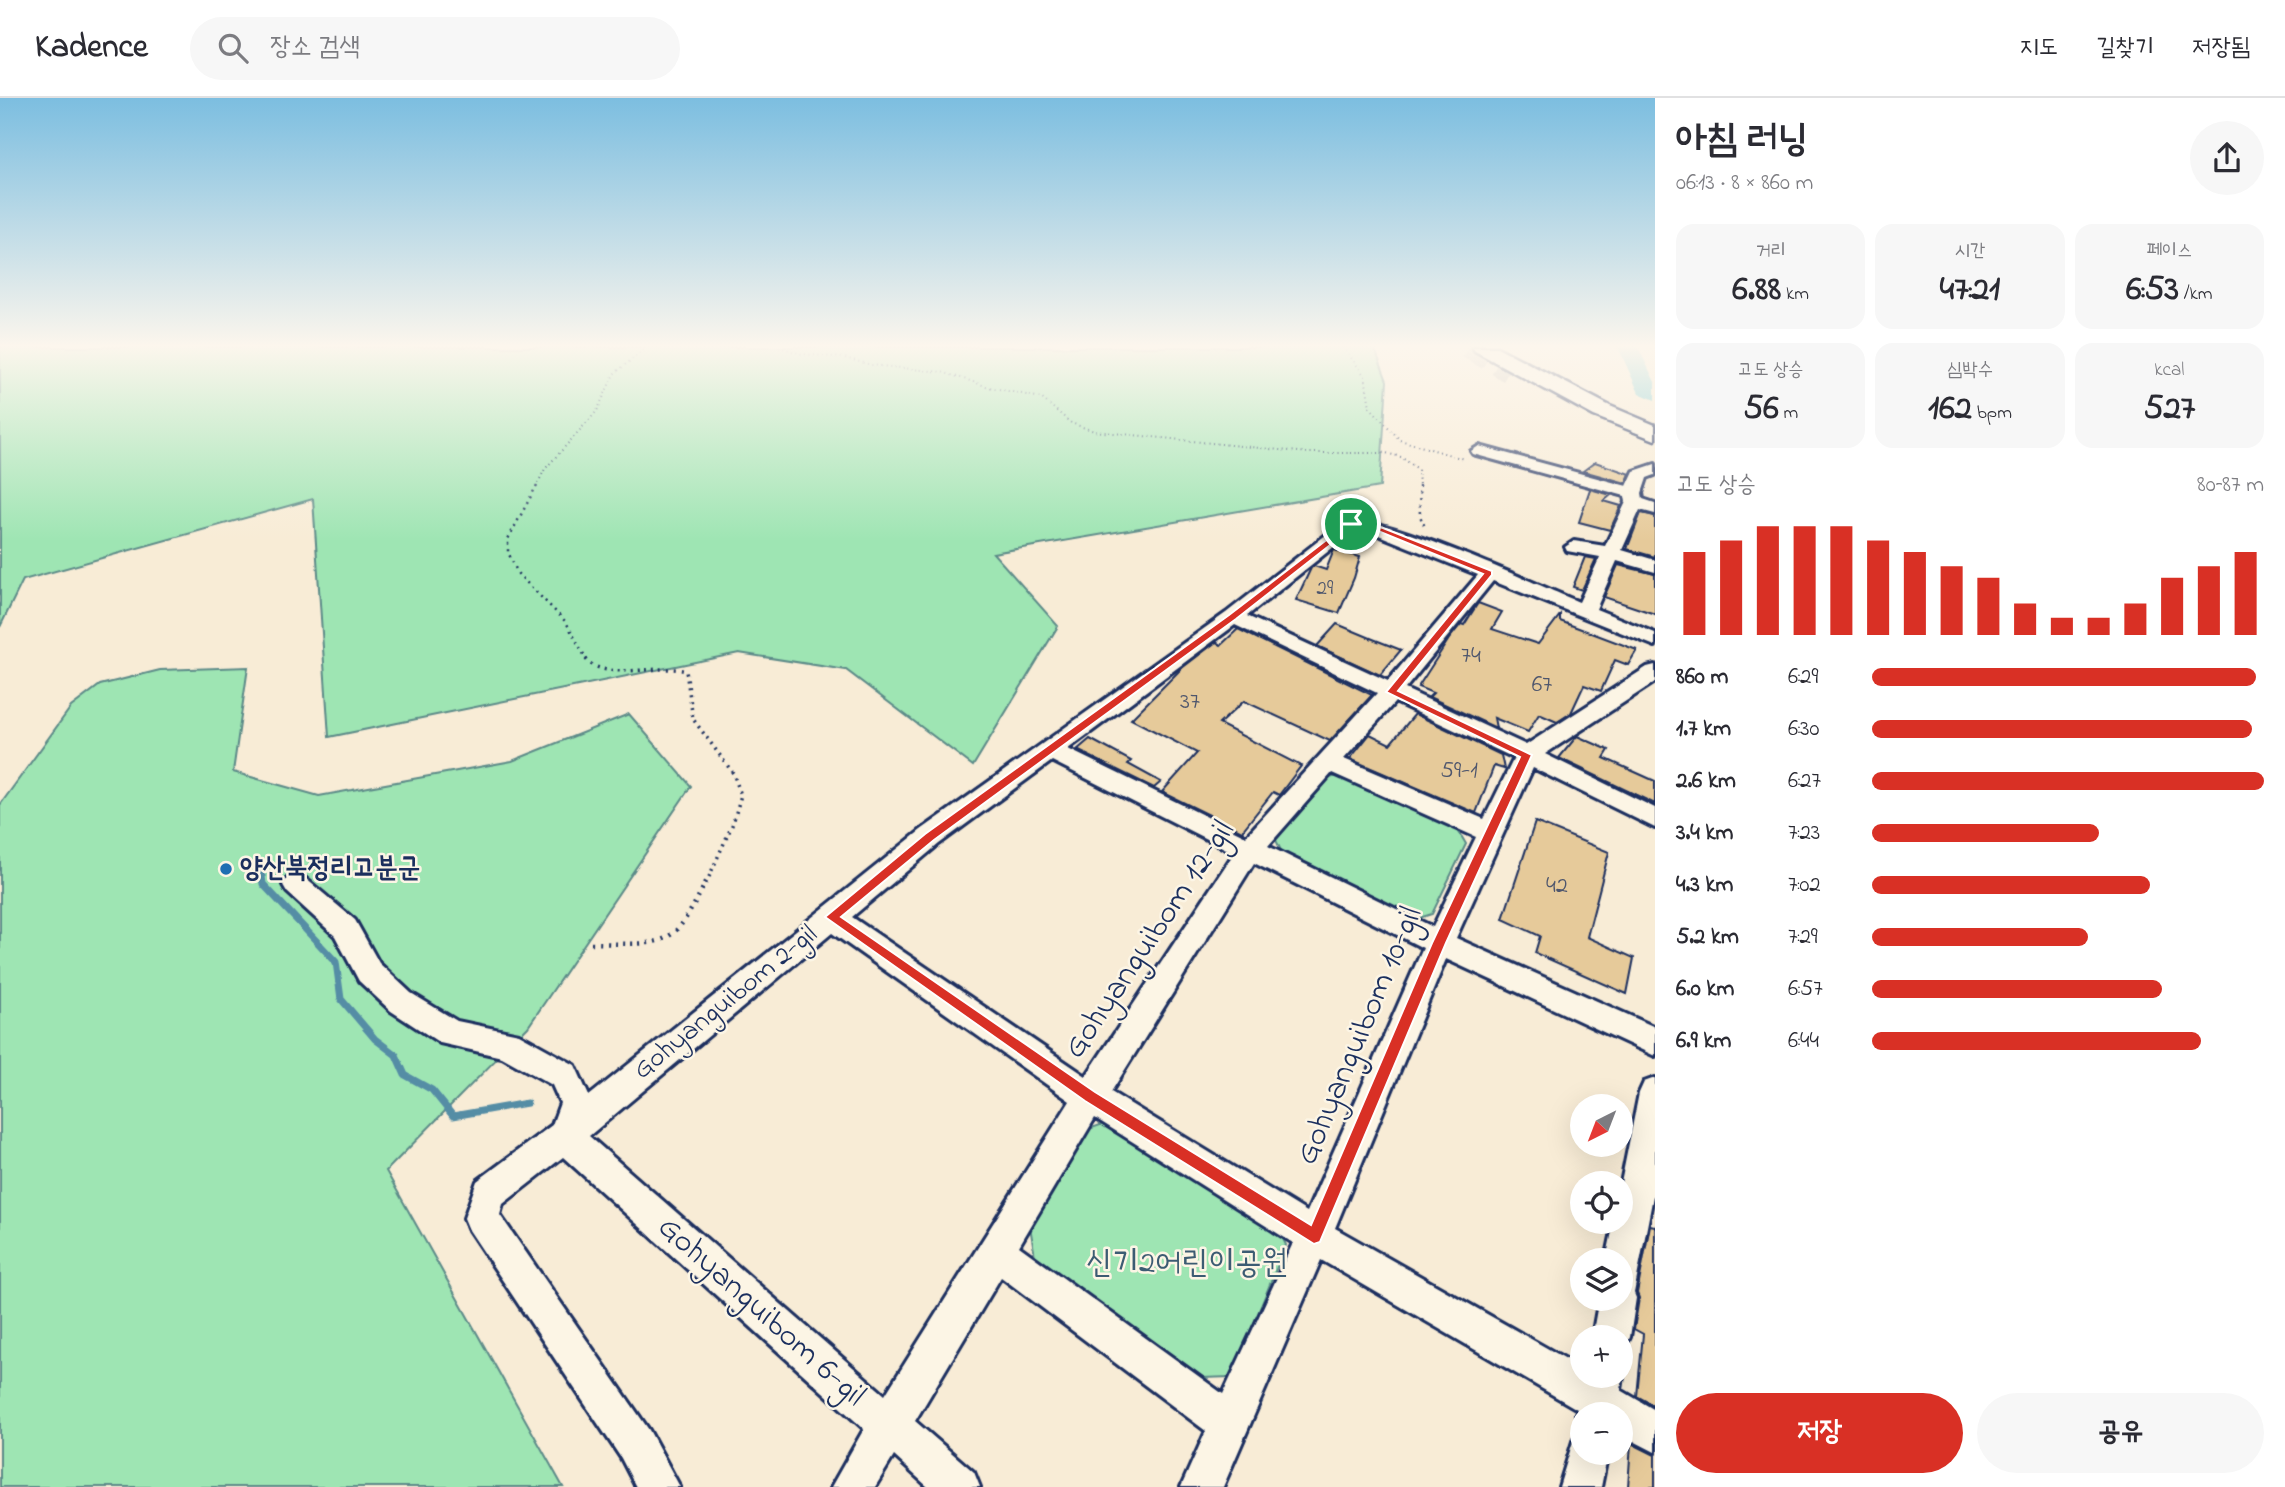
<!DOCTYPE html>
<html lang="ko">
<meta charset="utf-8">
<style>
:root{--surface:#fff;--page:#f7f7f7;--text:#2b2b33;--muted:#7c7c81;--line:#e1e1e2;--accent:#d93025}
body{margin:0;font-family:"Indie Flower","Poor Story",sans-serif;background:var(--page);color:var(--text);height:100vh;display:flex;flex-direction:column;font-size:26px;white-space:nowrap}
*{box-sizing:border-box;margin:0}
p{font-size:23px;color:var(--muted)}
.icon{flex:none;width:38px;height:38px;fill:none;stroke:currentColor;stroke-width:2;stroke-linecap:round;stroke-linejoin:round}
.map{position:relative;flex:1;overflow:hidden}
.sheet{display:flex;flex-direction:column;background:var(--surface);width:630px}
.sheet>*{flex:none}
.needle{width:46px;rotate:222deg}
.buttons{position:absolute;left:1570px;top:996px;display:grid;gap:14px}
.buttons a{display:grid;place-items:center;width:63px;height:63px;border-radius:50%;background:var(--surface);box-shadow:0 7px 28px #0002;font-size:35px}
.pin{position:absolute;display:grid;place-items:center;width:60px;height:60px;color:#fff;margin:-30px;border:4px solid #fff;border-radius:50%;box-shadow:0 2px 7px #0007}
.round{display:grid;place-items:center;flex:none;width:74px;height:74px;border-radius:37px;background:var(--page)}
.head{display:flex;align-items:center;justify-content:space-between;height:119px;padding:0 21px}
h1{font-size:38px;font-weight:800;line-height:52px}
.stats{display:grid;grid-template-columns:repeat(3,1fr);gap:10px;height:119px;padding:7px 21px}
.stats div{display:grid;align-content:center;border-radius:18px;background:var(--page);text-align:center}
.stats b{font-size:35px;font-weight:800}
.stats small{font-size:19px;font-weight:400}
.stats p{font-size:19px}
.chart{height:196px;padding:14px 21px}
.chart p{display:flex;justify-content:space-between}
.chart svg{width:100%;height:126px;margin-top:7px;stroke:var(--accent);stroke-width:6}
.button{display:flex;gap:14px;margin-top:auto;padding:14px 21px}
.button a{flex:1;height:80px;border-radius:42px;background:var(--accent);color:#fff;font-size:28px;font-weight:800;line-height:80px;text-align:center}
.button a+a{background:var(--page);color:var(--text)}
ul{padding:0 21px;list-style:none;font-size:23px}
li{display:grid;grid-template-columns:112px 84px 1fr;align-items:center;height:52px}
li i{height:18px;border-radius:9px;background:var(--accent)}
header{display:flex;align-items:center;gap:42px;box-sizing:border-box;height:98px;padding:0 35px;background:var(--surface);border-bottom:2px solid var(--line)}
header strong{font-size:33px}
nav{display:flex;gap:38px;margin-inline-start:auto;font-size:24px}
.search{width:490px;height:63px;background:var(--page);display:flex;align-items:center;gap:18px;box-sizing:border-box;padding:0 24px;border-radius:38px;color:var(--muted);font-size:26px}
main{display:flex;flex:1;min-height:0}
.map>svg:first-child{display:block}
</style>
<header>
<strong>Kadence</strong>
<div class="search"><svg class="icon" aria-label="search" viewBox="0 0 24 24"><circle cx="10" cy="10" r="6"/><path d="M15 15l6 6"/></svg>장소 검색</div>
<nav><a>지도</a><a>길찾기</a><a>저장됨</a></nav>
</header>
<main>
<div class="map">
<svg width="1655" height="1389" viewBox="0 0 1655 1389">
<rect width="100%" height="100%" fill="#f8ecd6"/>
<filter id="ink" filterUnits="userSpaceOnUse"><feTurbulence type="fractalNoise" baseFrequency=".0143" numOctaves="2"/><feDisplacementMap in="SourceGraphic" scale="14" xChannelSelector="R" yChannelSelector="G"/><feConvolveMatrix kernelMatrix="1 2 1 2 8 2 1 2 1" color-interpolation-filters="sRGB"/></filter>
<g filter="url(#ink)">
<path fill="#9ee5b3" stroke="#5c8a88" stroke-width="2" d="M0,249H1374L1387,283L1380,389L993,455L1058,528L973,668L846,572L739,555L329,639L313,401L23,482L0,529Z
M248,569L233,674L319,698L512,663L629,616L691,688L528,929L386,1073L563,1389H0V707L71,609L100,587L160,572Z
M1338,678L1456,729L1466,746L1432,816L1413,822L1284,759L1274,738L1320,682Z
M1114,1022L1273,1120L1286,1147L1232,1279L1201,1280L1035,1159L1029,1122L1089,1031Z"/>
<g fill="none" stroke-linecap="round" stroke-linejoin="round">
<path stroke="#558da5" stroke-width="6" d="M260,767L262,779"/>
<path stroke="#558da5" stroke-width="7" d="M262,778L263,786L336,864L341,901L375,941L396,957L405,977L432,992L453,1018L527,1005"/>
<path fill="#7bccd4" fill-rule="evenodd" d="M1618,249H1638L1655,284V302L1639,295Z"/>
</g>
<path fill="#e6ca9a" stroke="#1b2f5e" stroke-width="2" d="M1595,364L1630,376L1626,385L1583,373Z
M1590,391L1611,397L1604,403L1621,408L1610,432L1579,424Z
M1641,415L1655,418V459L1627,451Z
M1334,452L1360,459L1354,480L1339,515L1296,502L1311,470L1314,468L1326,472Z
M1585,459L1596,461L1582,492L1573,489Z
M1618,467L1655,476V516L1604,499Z
M1478,505L1502,514L1492,531L1538,546L1560,517V523L1637,552L1628,567L1615,562L1601,593L1584,587L1571,615L1557,624L1539,616L1528,634L1494,620L1496,630L1429,599L1433,595L1418,589L1449,541L1461,526L1464,527Z
M1337,526L1373,541L1401,552L1380,577L1317,548Z
M1238,531L1372,597L1330,643L1244,603L1219,626L1301,668L1279,697L1273,694L1242,733L1162,694L1197,655L1131,621L1182,570L1216,544L1221,547Z
M1415,616L1501,657L1504,671L1494,668L1476,715L1350,661L1370,636L1390,646Z
M1577,638L1609,652L1604,660L1655,683V706L1559,660Z
M1090,641L1131,663L1128,666L1161,684L1154,690L1077,652Z
M1535,724L1609,754L1587,839L1634,860L1627,896L1535,855L1540,838L1503,821Z
M1650,1127L1655,1128V1308L1637,1298L1643,1236L1634,1231L1639,1200L1637,1195Z
M1631,1345L1655,1357V1389H1628Z"/>
<g fill="none" stroke-linecap="round" stroke-linejoin="round">
<path stroke="#ccc6be" stroke-width="23" stroke-dasharray="23 11" stroke-linecap="butt" d="M1468,249L1509,273"/>
<defs>
<path id="minor" d="M1479,348L1627,388L1634,373L1655,366V377L1647,380L1642,395L1643,401L1655,405V416L1640,412L1622,452L1655,462V474L1617,463L1596,511L1655,535V548L1493,483L1405,591L1526,647L1647,569L1655,567V584L1545,656L1655,710V730L1533,670L1456,840L1655,929V958L1446,861L1335,1130L1582,1270V1278H1620V1271L1623,1278L1621,1292L1655,1312V1354L1620,1336V1316H1582V1330L1576,1316L1577,1311L1321,1162L1223,1389H1181L1206,1333L1001,1179L915,1323L974,1374L980,1389H928L894,1358L875,1389H831L864,1331L563,1059L503,1106L500,1117L649,1332L680,1389H636L621,1360L469,1132L464,1120L477,1083L552,1027L560,1005L552,987L502,959L440,945L391,913L359,883L335,838L287,794L283,787L287,780L296,776L305,780L355,822L379,865L411,895L457,923L519,936L575,967L589,998L921,732L1226,515L1345,422C1378,414 1538,487 1579,504L1600,459L1567,453L1565,449L1574,443L1605,448L1626,404L1625,398L1473,356L1471,353ZM1355,432L1376,436L1478,477L1388,583L1247,518ZM1235,527L1377,595L1246,738L1068,651ZM1395,604L1514,660L1484,721L1344,661ZM1052,663L1234,755L1086,978L852,819L939,746ZM1332,675L1476,739L1433,829L1268,748ZM1254,765L1423,850L1307,1114L1111,994ZM832,835L1070,1003L885,1297L589,1038ZM1095,1020L1293,1145L1223,1296L1019,1148Z
M1655,980V1088L1634,1195L1636,1200L1630,1239L1624,1252L1620,1254V1239H1592L1599,1200H1620V1162H1606L1614,1124H1620V1090L1639,995L1644,984Z
M1582,1336V1354H1608L1601,1389H1559L1574,1340Z"/>
<path id="highway" d="M1472,249H1497L1610,308L1655,327V342L1594,318L1475,253Z"/>
</defs>
<use href="#minor" stroke="#1b2f5e" stroke-width="6"/>
<use href="#highway" stroke="#1b2f5e" stroke-width="5"/>
<path stroke="#1b2f5e" stroke-width="2" stroke-dasharray="1 3.5" stroke-linecap="butt" d="M779,249L802,256L845,260L872,267L942,274L989,289L1041,300L1071,325L1094,333L1309,355H1386L1401,359L1418,371L1419,389
M1343,249L1365,278L1370,309L1400,342L1464,361
M536,389L545,371L597,313L614,276L647,249"/>
<path stroke="#1b2f5e" stroke-width="2.5" stroke-dasharray="2 4.5" stroke-linecap="butt" d="M537,387L508,441V454L518,476L566,524L587,562
M1419,387L1420,418L1426,431"/>
<path stroke="#1b2f5e" stroke-width="3.5" stroke-dasharray="2 5" stroke-linecap="butt" d="M586,561C602,584 659,565 686,573L693,621L733,675L741,697L733,725L709,779"/>
<path stroke="#1b2f5e" stroke-width="4.5" stroke-dasharray="2 6" stroke-linecap="butt" d="M591,845C671,847 672,851 709,778"/>
<use href="#minor" fill="#fcf5e5" fill-rule="evenodd"/>
<use href="#highway" fill="#fcf5e5" fill-rule="evenodd"/>
</g>
</g>
<linearGradient id="sky" x2="0" y2="1"><stop stop-color="#7cbee0"/><stop offset="0.56" stop-color="#fcf6ed"/><stop offset="1" stop-color="#fcf6ed" stop-opacity="0"/></linearGradient>
<rect width="1655" height="443" fill="url(#sky)"/>
<path fill="#d93025" stroke="#fff" stroke-width="2" fill-rule="evenodd" d="M1351,423L1383,430L1492,473V477L1398,593L1532,657L1446,845L1320,1144L1314,1146L1085,1003L825,819L925,736L1229,517ZM1353,429L1378,433L1483,476L1386,594L1520,659L1432,845L1311,1127L1095,994L841,819L934,742L1236,521Z"/>
<circle fill="#1f6fb2" stroke="#fcf5e5" stroke-width="2.5" cx="226" cy="771" r="7"/>
<g text-anchor="middle" dominant-baseline="central" stroke-width="5" stroke-linejoin="round" paint-order="stroke">
<g font-size="21" fill="#4e566d">
<text x="1325" y="491">29</text>
</g>
<g font-size="24" fill="#4e566d">
<text x="1471" y="558">74</text>
<text x="1542" y="587">67</text>
<text x="1190" y="604">37</text>
<text x="1459" y="673">59-1</text>
<text x="1557" y="788">42</text>
</g>
<g font-size="28" font-weight="bold" fill="#1b2f5e" stroke="#fcf5e5" text-anchor="start">
<text x="240" y="771">양산북정리고분군</text>
</g>
<g font-size="28" fill="#1b2f5e" stroke="#fcf5e5">
<text transform="translate(726 905) rotate(-39)">Gohyanguibom 2-gil</text>
</g>
<g font-size="33" fill="#1b2f5e" stroke="#fcf5e5">
<text transform="translate(1150 842) rotate(-56)">Gohyanguibom 12-gil</text>
<text transform="translate(1360 938) rotate(-67)">Gohyanguibom 10-gil</text>
<text transform="translate(761 1214) rotate(42)">Gohyanguibom 6-gil</text>
</g>
<g font-size="33" fill="#3c5c73" stroke="#fcf5e5">
<text x="1187" y="1166">신기2어린이공원</text>
</g>
</g>
</svg>
<div class="buttons">
<a><svg class="needle" viewBox="-14 -14 28 28"><path d="M0-13l5 13h-10z" fill="#e53935"/><path d="M0 13l5-13h-10z" fill="#7c7c81"/></svg></a>
<a><svg class="icon" aria-label="locate" viewBox="0 0 24 24"><circle cx="12" cy="12" r="6"/><path d="M12 2v4M12 18v4M2 12h4M18 12h4"/></svg></a>
<a><svg class="icon" aria-label="layers" viewBox="0 0 24 24"><path d="M12 4l9 5-9 5-9-5zM3 14l9 5 9-5"/></svg></a>
<a>+</a>
<a>−</a>
</div>
<div class="pin" style="left:1351px;top:426px;background:#1e9e55"><svg class="icon" aria-label="arrive" viewBox="0 0 24 24"><path d="M6 21V4h12l-3 4 3 4H6"/></svg></div>
</div>
<section class="sheet">
<div class="head"><div><h1>아침 러닝</h1><p>06:13 · 8 × 860 m</p></div><a class="round"><svg class="icon" aria-label="share" viewBox="0 0 24 24"><path d="M12 15V3M7 8l5-5 5 5M5 13v7h14v-7"/></svg></a></div>
<div class="stats">
<div><p>거리</p><b>6.88<small> km</small></b></div>
<div><p>시간</p><b>47:21</b></div>
<div><p>페이스</p><b>6:53<small> /km</small></b></div>
</div>
<div class="stats">
<div><p>고도 상승</p><b>56<small> m</small></b></div>
<div><p>심박수</p><b>162<small> bpm</small></b></div>
<div><p>kcal</p><b>527</b></div>
</div>
<div class="chart"><p><span>고도 상승</span>80–87 m</p>
<svg viewBox="0 0 160 44" preserveAspectRatio="none"><path d="M5 44V15M15 44V11M25 44V6M35 44V6M45 44V6M55 44V11M65 44V15M75 44V20M85 44V24M95 44V33M105 44V38M115 44V38M125 44V33M135 44V24M145 44V20M155 44V15"/></svg>
</div>
<ul>
<li><b>860 m</b>6:29<i style="width:98%"></i></li>
<li><b>1.7 km</b>6:30<i style="width:97%"></i></li>
<li><b>2.6 km</b>6:27<i style="width:100%"></i></li>
<li><b>3.4 km</b>7:23<i style="width:58%"></i></li>
<li><b>4.3 km</b>7:02<i style="width:71%"></i></li>
<li><b>5.2 km</b>7:29<i style="width:55%"></i></li>
<li><b>6.0 km</b>6:57<i style="width:74%"></i></li>
<li><b>6.9 km</b>6:44<i style="width:84%"></i></li>
</ul>
<div class="button"><a>저장</a><a>공유</a></div>
</section>
</main>
